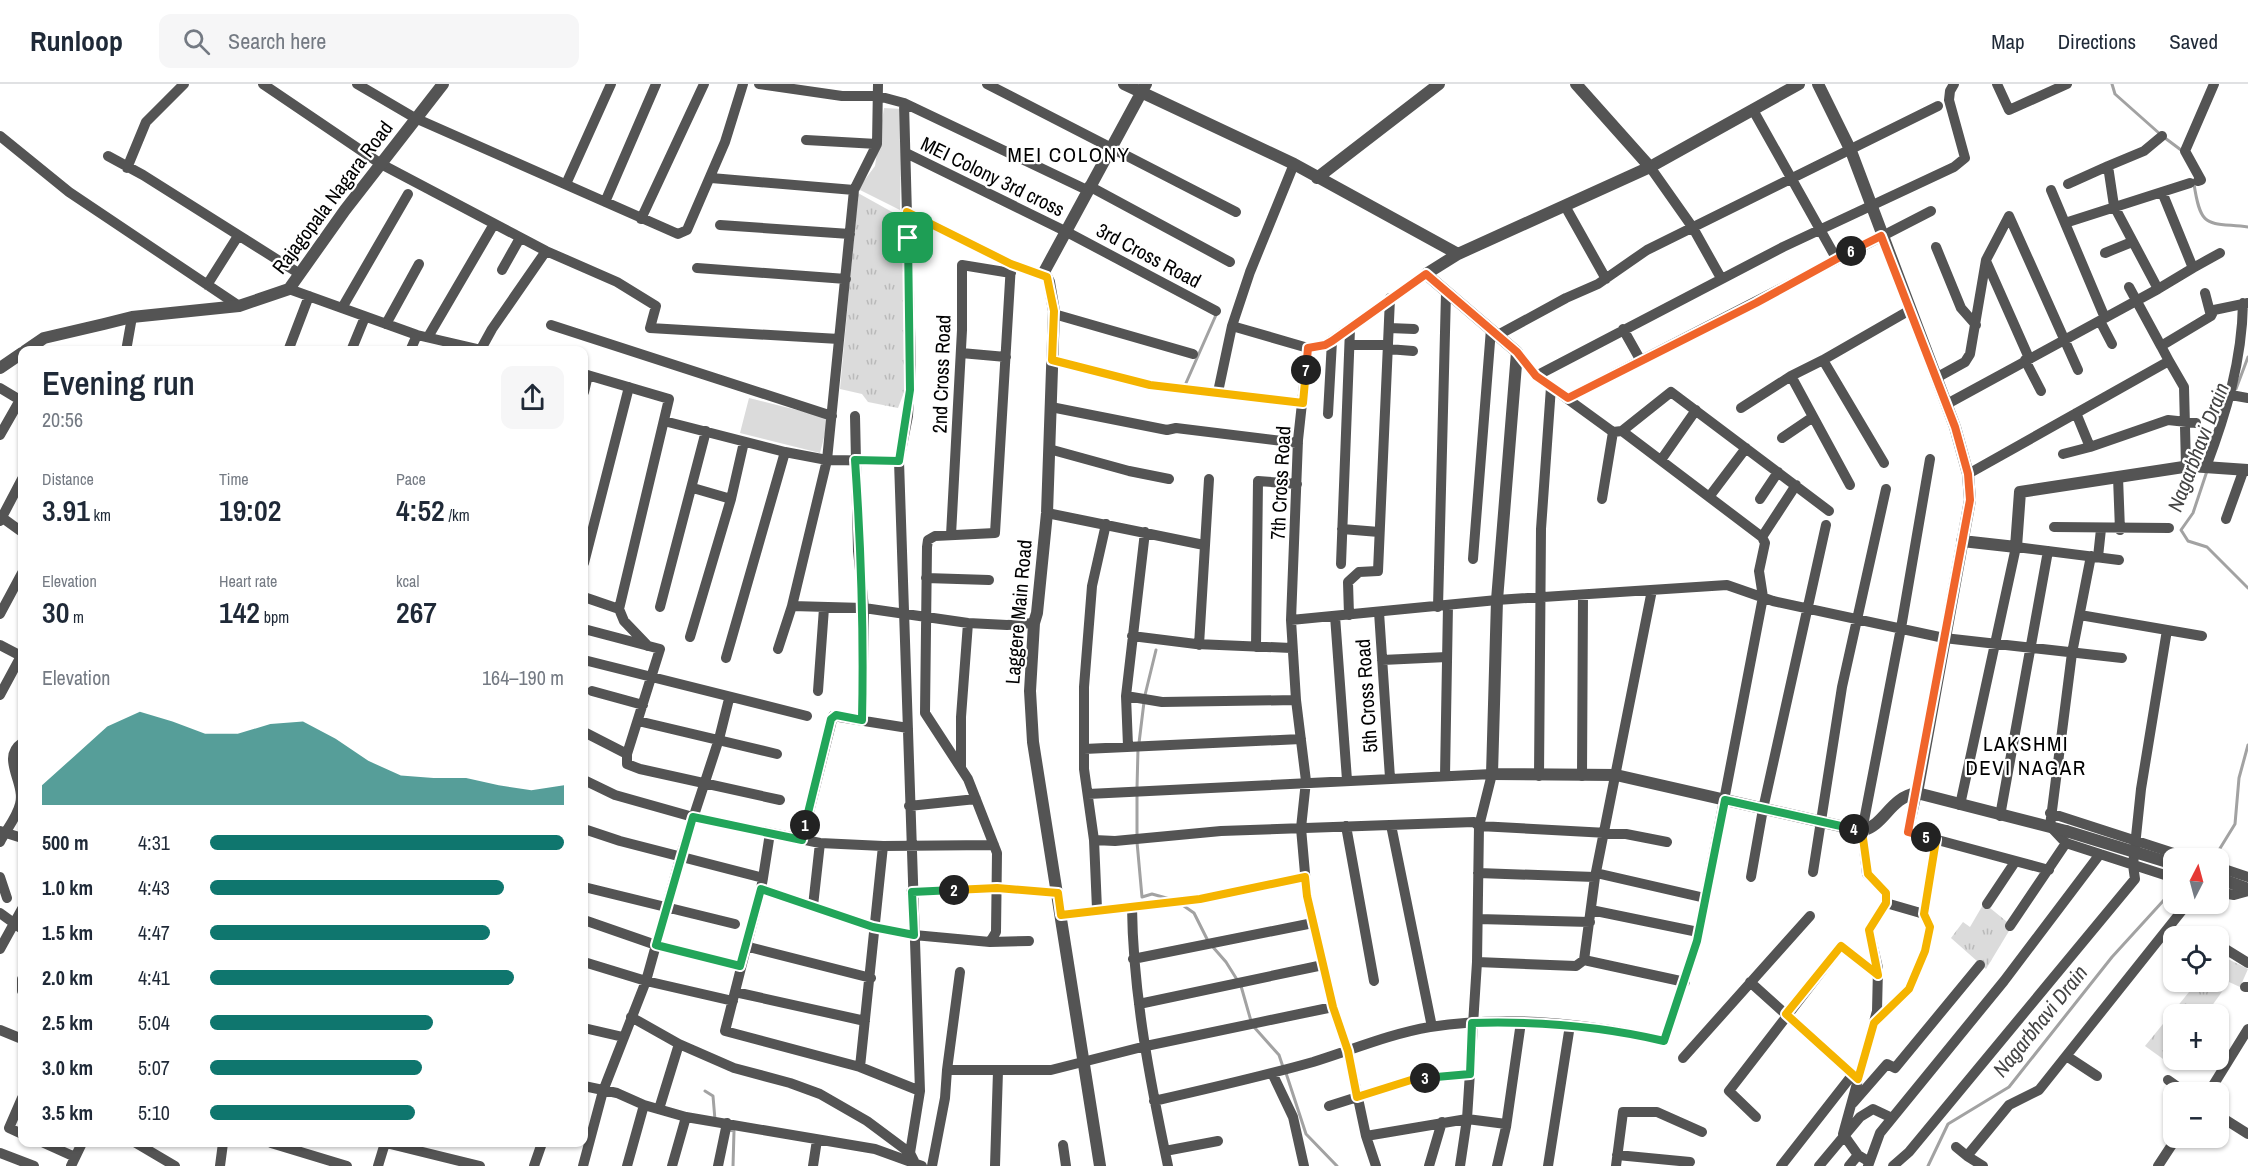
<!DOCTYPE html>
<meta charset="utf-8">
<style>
:root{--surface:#fff;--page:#f6f6f7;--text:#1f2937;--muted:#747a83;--line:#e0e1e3;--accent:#0f766e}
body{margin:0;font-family:"Archivo Narrow",sans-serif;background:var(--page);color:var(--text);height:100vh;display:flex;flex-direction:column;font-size:22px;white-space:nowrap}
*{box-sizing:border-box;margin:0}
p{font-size:20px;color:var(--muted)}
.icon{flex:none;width:33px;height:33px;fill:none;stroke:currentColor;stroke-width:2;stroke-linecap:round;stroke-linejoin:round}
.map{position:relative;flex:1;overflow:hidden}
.drawer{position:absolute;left:18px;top:262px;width:570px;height:801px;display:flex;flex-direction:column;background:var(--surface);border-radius:12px;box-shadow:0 2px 4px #0004}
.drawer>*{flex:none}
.needle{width:39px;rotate:6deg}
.fabs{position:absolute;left:2163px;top:764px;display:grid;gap:12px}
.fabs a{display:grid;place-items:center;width:66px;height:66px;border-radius:12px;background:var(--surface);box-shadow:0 2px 4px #0004;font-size:30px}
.pin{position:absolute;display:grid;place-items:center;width:51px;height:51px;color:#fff;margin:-26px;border-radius:12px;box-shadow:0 3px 9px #0006}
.km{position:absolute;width:30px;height:30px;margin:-15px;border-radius:50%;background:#222;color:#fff;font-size:16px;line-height:30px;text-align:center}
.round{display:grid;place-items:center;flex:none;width:63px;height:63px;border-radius:12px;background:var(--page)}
.summary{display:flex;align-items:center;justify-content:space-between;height:102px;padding:0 24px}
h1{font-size:33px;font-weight:600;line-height:45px}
.metrics{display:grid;grid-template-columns:repeat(3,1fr);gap:9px;height:102px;padding:6px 24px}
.metrics div{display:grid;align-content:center}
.metrics b{font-size:30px;font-weight:600}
.metrics small{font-size:16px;font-weight:400}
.metrics p{font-size:16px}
.chart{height:168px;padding:12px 24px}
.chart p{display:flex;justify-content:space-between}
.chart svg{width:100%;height:108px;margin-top:6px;fill:var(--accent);opacity:.7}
ul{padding:0 24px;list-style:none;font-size:20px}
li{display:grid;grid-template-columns:96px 72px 1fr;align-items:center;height:45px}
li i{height:15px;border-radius:8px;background:var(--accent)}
header{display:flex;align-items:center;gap:36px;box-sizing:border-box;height:84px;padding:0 30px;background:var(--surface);border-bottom:2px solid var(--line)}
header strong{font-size:28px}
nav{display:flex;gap:33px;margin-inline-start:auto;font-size:21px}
.search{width:420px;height:54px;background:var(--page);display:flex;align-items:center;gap:15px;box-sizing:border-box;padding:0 21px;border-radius:12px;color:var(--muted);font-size:22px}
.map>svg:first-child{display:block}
</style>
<header>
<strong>Runloop</strong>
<div class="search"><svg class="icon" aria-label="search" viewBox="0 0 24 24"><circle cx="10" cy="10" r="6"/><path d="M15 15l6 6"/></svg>Search here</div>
<nav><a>Map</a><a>Directions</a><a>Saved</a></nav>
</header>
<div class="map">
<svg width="2248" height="1082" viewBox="0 0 2248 1082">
<defs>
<pattern id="park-tufts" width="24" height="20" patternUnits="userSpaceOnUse" patternTransform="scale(1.5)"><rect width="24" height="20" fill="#dbdbdb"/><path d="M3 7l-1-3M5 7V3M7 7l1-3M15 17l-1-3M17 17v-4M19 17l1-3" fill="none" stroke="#bababa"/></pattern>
</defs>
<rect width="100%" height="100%" fill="#fff"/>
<path fill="#dbdbdb" d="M884,24L902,25L900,126L858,105L875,82Z
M749,314L829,334L820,369L740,349Z"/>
<path fill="url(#park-tufts)" d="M858,109L903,134L908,298L898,324L868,318L862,310L840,305Z
M1984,819L2012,842L1986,885L1951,854L1963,838L1970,843Z
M2220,871L2248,885L2240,903L2229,898L2206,930H2174V975L2170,980L2145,962L2198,897H2218Z"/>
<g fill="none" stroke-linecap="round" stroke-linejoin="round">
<path stroke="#a2a2a2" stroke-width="3" d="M2112,0L2115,10L2160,50
M2165,54L2181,66
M2194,100C2201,146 2207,138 2248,143
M1186,299L1216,231
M2236,305L2248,273
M2207,387L2193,429L2181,446L2188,457L2207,463L2248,504
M1145,611L1156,566
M1139,659L1144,618
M1137,704L1138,665
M1137,752V710
M1137,758L1142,813L1152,810L1170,815
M2210,774L2219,766L2235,740L2239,694L2248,661
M1181,820L1194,829L1208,857
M1212,862L1226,878L1241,902L1251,937
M1254,943L1279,971L1283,983
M1286,989L1306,1050L1337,1082
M705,1007L713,1012L715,1036
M729,1046L734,1047L733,1082
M1928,1082L1948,1040L2009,1003L2112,873L2174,805"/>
<path stroke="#545454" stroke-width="10" d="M263,0L381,80L546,167L617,198L656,222L650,244L839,255
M357,0L415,34L678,150L687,146L725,58L743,0
M759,0L842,12H878L904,19L1087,106
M878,0L877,60L854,106L827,376L792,522L864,524L968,539L1007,541L1034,539
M987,0L1236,128
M1997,0L2009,26L2067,0
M904,19L911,281L908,332L899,377L920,1007L910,1069L914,1077
M1753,26L1836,174
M0,52L69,108L239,222
M806,56L877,60
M906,69L1065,147L1216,227
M108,72L143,91L300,190
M1650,83L1693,144L1721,194
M127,84L146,38L184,0
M711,94L854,106
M2198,97L2201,96L2185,67L2214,0
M566,100L611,0
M2068,100L2108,82
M1089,102L1230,178
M2051,106L2105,234
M605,118L656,0
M1565,122L1606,195
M907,128L1011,180L1047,193
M641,135L704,0
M2065,139L2190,99
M720,141L850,150
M1936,163L1961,224L1976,241
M2105,169L2132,158
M1986,177L2029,274
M697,184L846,195
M2193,184L2220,169
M502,186L520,154
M207,201L238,152
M2129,203L2161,262
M289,205L417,251L486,267
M2158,205L2193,184L2162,108
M2205,209L2211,232
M342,224L408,110
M1054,230L1193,270
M2100,237L2112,260
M386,240L419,180
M551,241L832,332
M1232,242L1308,264L1325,261L1426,190
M1389,244L1414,245
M1623,245L1641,277
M1498,251L1566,214L1598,200L1647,166L1938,22
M428,253L494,140
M1350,261H1388
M1308,264L1298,356L1291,536L1296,616L1306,697L1301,744L1307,812L1333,923L1348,967L1366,1052L1467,1035L1506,1040
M481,265L492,245L546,167
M1388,265L1413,267
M126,267L132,233
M288,267L309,212
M351,267L365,233
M410,267L417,251
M961,269L1006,273
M1052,276L1151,301L1303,319
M1823,276L1910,226
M2025,276L2041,307
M2169,277L2184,303L2186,383
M584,290L669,315L619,525
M1536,292L1783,163L1954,83L1965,74L1949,16L1950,7L1954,0
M1791,292L1850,401
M1936,294L1965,278L1970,270L1986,176L2009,132L2078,286
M0,304L20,316L22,312
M584,308L588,291
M1218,308L1232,242L1250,188L1294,80
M2231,311L2248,314
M1568,314L1931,127
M1947,320L2158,205L2114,122L2108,82L2144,67L2162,52
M1051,323L1167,346L1176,344L1298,359
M1741,324L1791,292L1823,276L1884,379
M2076,329L2090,363
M1328,330L1332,257
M855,332L858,467L864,524L862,636
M664,337L785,368L827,376L899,377
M1622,347L1671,308L1829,427
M0,351L20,316
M1782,354L1813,333
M1049,365L1129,387L1169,395
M2063,370L2090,363L2168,336L2196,339
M1661,376L1696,326
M2206,383C2226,330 2242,277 2243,219
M1968,390L2169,277L2161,262L2211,232L2214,226L2248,219
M2118,393L2120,446
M693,404L731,415
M1709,413L1746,364
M1602,415L1613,348
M1760,415L1778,388
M1047,429L1204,461
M0,432L22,448
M2226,435L2244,385
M0,437L22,395
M2054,443L2169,444
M1342,445L1379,448
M951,451L962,246V181L1011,189
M1762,453L1796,401
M2091,472L2072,569L2050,742L2066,759L2174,794
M2098,473L2101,445
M1473,475L1491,245
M584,479L629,303
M1341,480L1350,245
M926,494L989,496
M584,513L619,525L624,537L648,562
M660,523L706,347
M1438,523L1446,209
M1379,528L1390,694
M0,530L22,489
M1349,531L1348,498L1359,488L1378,487L1390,214
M2080,531L2202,552
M1335,532L1347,696
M1291,536L1497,516L1727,501L1773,517L1944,554L2122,574
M584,545L660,565L627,670V680L640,685L780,716
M1132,552L1196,560L1291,564
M690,553L731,415L744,358
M0,561L21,572L0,611
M1199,561L1209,395
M1256,563L1258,397L1297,400
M778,565L792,522
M726,574L785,368
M584,576L807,632
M1382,576L1447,573
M592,607L643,621
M818,607L824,524
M1126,612L1162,618L1296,616
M638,637L777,670
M584,648L627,670
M1128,662L1126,612L1145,448
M1084,665L1301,655
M961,683V633L968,539
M1445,692L1448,521
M1539,692L1541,445L1551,303
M1582,692L1583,511
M584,696L615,711L693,733L820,759L883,762L994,761
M1917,709L1908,748L2049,786
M1088,710L1492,690L1479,742L1477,878L1467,1035L1460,1082
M1960,721L2016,463L2119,476
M909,722L976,715
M2050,729L2189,774
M2000,732L2048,467
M1391,741L1432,943
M1346,742L1374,897
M584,745L620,757L763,794L761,805L873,843L914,851L990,858L1029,857
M0,747L22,754
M802,756L833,632L908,644
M1094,756L1115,757L1221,747L1474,738L1479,742L1626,750L1667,758
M0,758C6,746 17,733 20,720C26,699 0,674 22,659
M2218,783L2248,793
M1813,788L1842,603L1886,405
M1478,789L1595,793
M1596,789L1705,814
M0,793L7,814
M1751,793L1763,725L1826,441
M763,794L770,749
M584,803L735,840
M761,805L725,947L860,983L920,1007
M911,808L997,804L1058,809
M2218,808L2234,811L2248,807
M1886,819L1924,830
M1987,820L2015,778
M813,822L820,759
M1132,823C1133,910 1150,997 1168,1082
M1097,825L1094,756L1084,685V603L1092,502L1106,440
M1591,826L1698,848
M0,829L22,845
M1061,831L1200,815L1305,793
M1478,835L1590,838
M584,836L656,861L740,882
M2010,842L2066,759
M990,858L996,848L997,769L968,695L925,629L927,463L928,456L935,452L995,449L1011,180
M2219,861L2248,879
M745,862L871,894
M0,865L22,825
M1133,875L1313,839
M1584,876L1685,898
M584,878L646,897L733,917
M1477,878L1576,882L1584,876L1595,793L1652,506
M22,895V907
M1750,898L1858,995
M2245,903H2248
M735,908L865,937
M1139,920L1323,881
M631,933L679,960L659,1025
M1876,936L1909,905L1925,867L1930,843L1924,830L1936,756
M584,944L623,953
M0,946L22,955
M679,960L734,984L790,999L820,1010L867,1037L910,1069
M2068,973L2097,992
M1683,974L1810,832
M860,983L883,762
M947,986L960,888
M1272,989L1293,1033L1304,1082
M2168,996L2185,1008
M584,1002L617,1009L644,1021L686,1033L875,1065L922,1082
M2209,1008L2248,945
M22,1014L9,1044L22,1050
M1154,1017C1207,1005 1260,993 1313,978C1352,966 1389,950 1430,943C1508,931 1588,939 1664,957L1697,857L1763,513L1759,487L1765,459L1762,453L1622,347L1613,348L1536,292L1517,268
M1853,1019L1887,980L1895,984L1980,881
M1329,1022L1411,996L1470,990
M2218,1031L2248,1050
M1756,1033L1729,1007L1841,862L1878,891
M1366,1052L1376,1082
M44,1059L75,1073
M136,1059L175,1082
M271,1059L347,1082
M386,1059L480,1082
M1063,1061L1066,1082
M1956,1063L1967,1072
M1165,1067L1218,1057
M0,1069L34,1082
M1617,1071L1690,1078
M1868,1077L1858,1071L1843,1050L1877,927L1878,884L1869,846L1886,819V809L1867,790L1862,747L1901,544L1930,375
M71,1082L82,1059
M220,1082L223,1059
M378,1082L385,1059
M534,1082L542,1059
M583,1082L603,1007L646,897L681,771L719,655L729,615
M627,1082L644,1021
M672,1082L686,1033
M718,1082L727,1039
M813,1082L817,1056
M932,1082L945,1014L947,986H1051L1146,962L1333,923
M995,1082L998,987
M1429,1082L1442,1038
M1497,1082L1506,1043L1521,938
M1548,1082L1570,941
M1616,1082L1623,1028H1657L1702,1048
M1781,1082L1853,990
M1819,1082L1860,1033L1873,1025L1892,1034
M1849,1082L1858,1071
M1868,1082L1880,1049L2004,897L2100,770
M1893,1082L1909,1068L2135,795L2133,781L2141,705L2167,546
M1983,1082L1967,1072L2009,1021L2039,1006L2188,819
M2158,1082L2177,1053"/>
<path stroke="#545454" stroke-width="12" d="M1124,0L1294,80L1458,170
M1576,0L1650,83
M1799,0L1650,83L1458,170L1426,190L1517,268L1497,516L1492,690L1616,691L1862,747C1886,740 1889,714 1917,709L2066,747
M1818,0L1851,67L1955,343L1968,390L1970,416L1917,709
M1317,94L1439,0
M25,267L44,254L104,240L132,233L239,222L289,205L345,126L443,0
M0,284L22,269
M1962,457L2016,463L2020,408L2190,382L2248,386
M2218,794L2248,805
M1100,1082L1033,658L1030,607L1034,539L1037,529L1047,429L1054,227L1049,198L1044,188L1146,0"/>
<path stroke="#545454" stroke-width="12" d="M2066,747L2174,780"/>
</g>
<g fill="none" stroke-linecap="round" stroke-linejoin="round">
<defs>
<path id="split-1" d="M805,741L831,635L836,631L862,636C864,549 861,463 855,376L899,377L910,306L908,154"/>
<path id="split-2" d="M805,741L802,756L693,733L656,861L740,882L761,805L873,843L914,851L912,808L954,806"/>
<path id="split-3" d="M954,806L997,804L1058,809L1061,831L1200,815L1305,793L1307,812L1333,923L1348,967L1357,1013L1411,996L1425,994"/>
<path id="split-4" d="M1425,994L1470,990L1472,939C1538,937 1600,942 1664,957L1697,857L1725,716L1854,745"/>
<path id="split-5" d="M1854,745L1862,747L1868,790L1886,809V819L1869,846L1878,891L1841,862L1786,930L1858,995L1874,939L1909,905L1925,867L1930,843L1924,830L1936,756L1926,753"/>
<path id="split-6" d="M1851,167L1881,152L1955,343L1968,390L1970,416L1908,748L1926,753"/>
<path id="split-7" d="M1306,286L1308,264L1325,261L1332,257L1426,190L1517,268L1536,292L1568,314L1756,219L1851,167"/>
<path id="split-8" d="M908,154L907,128L1011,180L1047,193L1054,227L1052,276L1150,301L1303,319L1306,286"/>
</defs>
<use href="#split-1" stroke="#fff" stroke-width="12"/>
<use href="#split-2" stroke="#fff" stroke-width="12"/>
<use href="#split-3" stroke="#fff" stroke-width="12"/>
<use href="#split-4" stroke="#fff" stroke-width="12"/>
<use href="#split-5" stroke="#fff" stroke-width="12"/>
<use href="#split-6" stroke="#fff" stroke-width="12"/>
<use href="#split-7" stroke="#fff" stroke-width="12"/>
<use href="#split-8" stroke="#fff" stroke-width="12"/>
<use href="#split-1" stroke="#22a559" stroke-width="8"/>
<use href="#split-2" stroke="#22a559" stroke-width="8"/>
<use href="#split-3" stroke="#f5b400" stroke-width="8"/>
<use href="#split-4" stroke="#22a559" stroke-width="8"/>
<use href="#split-5" stroke="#f5b400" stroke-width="8"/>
<use href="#split-6" stroke="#f0652b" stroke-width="8"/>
<use href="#split-7" stroke="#f0652b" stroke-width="8"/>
<use href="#split-8" stroke="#f5b400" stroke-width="8"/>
</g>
<g text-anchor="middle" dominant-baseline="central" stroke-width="4.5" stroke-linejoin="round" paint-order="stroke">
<g font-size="20" fill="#000" stroke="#fff">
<text transform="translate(993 92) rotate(26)">MEI Colony 3rd cross</text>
<text transform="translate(332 113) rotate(-53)">Rajagopala Nagara Road</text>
<text transform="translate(1149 171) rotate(28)">3rd Cross Road</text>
<text transform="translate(941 290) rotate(-88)">2nd Cross Road</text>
<text transform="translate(1280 399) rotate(-87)">7th Cross Road</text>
<text transform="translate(1018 528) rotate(-85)">Laggere Main Road</text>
<text transform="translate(1366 612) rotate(-94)">5th Cross Road</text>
</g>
<g font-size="21" letter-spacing="1.5" fill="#000" stroke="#fff">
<text x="1069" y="70">MEI COLONY</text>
<text x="2026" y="659">LAKSHMI<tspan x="2026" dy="24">DEVI NAGAR</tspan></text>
</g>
<g font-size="21" font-style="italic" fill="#434343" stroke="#fff">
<text transform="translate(2198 363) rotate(-69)">Nagarbhavi Drain</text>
<text transform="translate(2040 937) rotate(-51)">Nagarbhavi Drain</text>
</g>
</g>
</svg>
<div class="fabs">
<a><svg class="needle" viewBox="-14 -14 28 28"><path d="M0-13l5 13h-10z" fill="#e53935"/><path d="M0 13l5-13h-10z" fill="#747a83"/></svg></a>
<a><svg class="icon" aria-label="locate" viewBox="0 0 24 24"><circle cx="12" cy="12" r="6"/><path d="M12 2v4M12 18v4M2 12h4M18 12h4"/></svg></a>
<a>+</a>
<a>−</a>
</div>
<div class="pin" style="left:908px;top:154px;background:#1e9e55"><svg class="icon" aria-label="arrive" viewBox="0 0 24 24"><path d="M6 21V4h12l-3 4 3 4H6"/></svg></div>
<b class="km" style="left:805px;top:741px">1</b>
<b class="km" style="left:954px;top:806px">2</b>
<b class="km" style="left:1425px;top:994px">3</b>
<b class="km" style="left:1854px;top:745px">4</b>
<b class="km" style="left:1926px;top:753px">5</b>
<b class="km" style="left:1851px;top:167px">6</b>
<b class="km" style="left:1306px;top:286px">7</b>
<section class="drawer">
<div class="summary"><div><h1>Evening run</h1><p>20:56</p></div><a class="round"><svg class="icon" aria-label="share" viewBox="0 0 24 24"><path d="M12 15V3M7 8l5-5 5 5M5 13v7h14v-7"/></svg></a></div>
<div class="metrics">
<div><p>Distance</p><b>3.91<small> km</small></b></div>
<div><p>Time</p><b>19:02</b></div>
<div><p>Pace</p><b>4:52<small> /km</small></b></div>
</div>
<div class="metrics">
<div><p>Elevation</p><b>30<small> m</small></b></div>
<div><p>Heart rate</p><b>142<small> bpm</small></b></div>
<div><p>kcal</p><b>267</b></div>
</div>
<div class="chart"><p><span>Elevation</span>164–190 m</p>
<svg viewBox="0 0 160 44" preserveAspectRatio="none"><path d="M0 44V36L10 24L20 12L30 6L40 10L50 15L60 15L70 11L80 10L90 17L100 26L110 32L120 33L130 33L140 36L150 38L160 36V44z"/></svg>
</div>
<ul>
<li><b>500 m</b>4:31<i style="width:100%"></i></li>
<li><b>1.0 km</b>4:43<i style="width:83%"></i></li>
<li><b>1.5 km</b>4:47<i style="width:79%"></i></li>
<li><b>2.0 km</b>4:41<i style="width:86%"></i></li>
<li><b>2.5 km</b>5:04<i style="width:63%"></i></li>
<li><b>3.0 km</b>5:07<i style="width:60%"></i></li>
<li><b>3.5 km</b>5:10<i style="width:58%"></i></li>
</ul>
</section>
</div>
